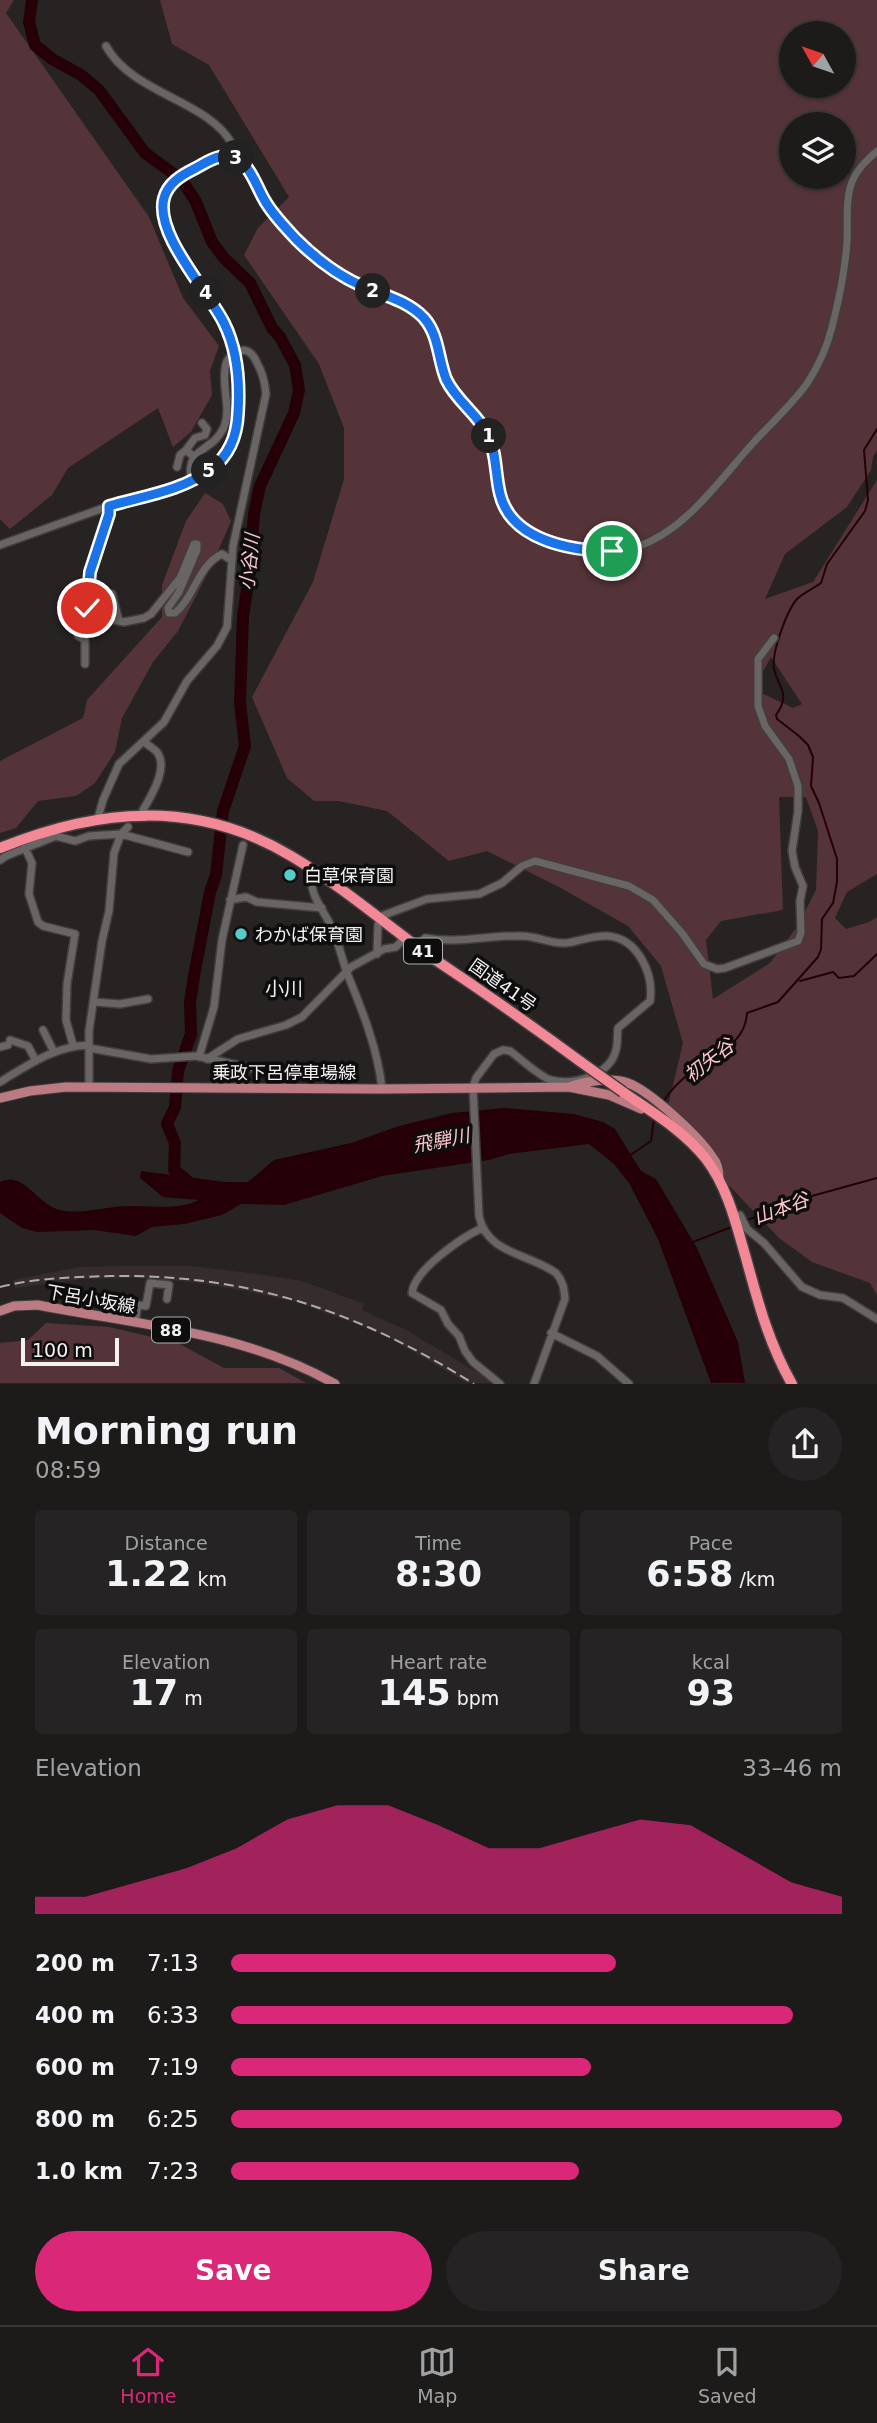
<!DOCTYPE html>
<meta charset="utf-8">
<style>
:root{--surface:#1d1a1a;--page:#252323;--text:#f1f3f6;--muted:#a0a1a2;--line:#3b3839;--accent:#db2777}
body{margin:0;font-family:"DejaVu Sans","Noto Sans JP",sans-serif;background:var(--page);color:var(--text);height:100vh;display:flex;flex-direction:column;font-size:26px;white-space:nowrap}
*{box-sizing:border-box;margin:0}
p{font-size:23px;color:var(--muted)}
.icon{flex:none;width:38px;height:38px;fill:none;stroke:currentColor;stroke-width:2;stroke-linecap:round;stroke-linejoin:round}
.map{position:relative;height:1384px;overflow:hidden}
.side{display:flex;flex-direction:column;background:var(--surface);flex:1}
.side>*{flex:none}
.needle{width:46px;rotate:310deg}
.fabs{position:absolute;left:779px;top:21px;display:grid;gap:14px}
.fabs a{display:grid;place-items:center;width:77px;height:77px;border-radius:50%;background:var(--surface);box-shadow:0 2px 5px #0004,0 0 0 2px var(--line);font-size:35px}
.scale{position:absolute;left:21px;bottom:18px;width:98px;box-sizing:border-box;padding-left:7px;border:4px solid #f4f1f1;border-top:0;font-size:19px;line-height:24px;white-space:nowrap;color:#f4f1f1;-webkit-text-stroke:5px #0e0d0d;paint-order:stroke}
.pin{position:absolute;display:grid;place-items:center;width:60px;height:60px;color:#fff;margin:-30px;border:4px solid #fff;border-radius:50%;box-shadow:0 2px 7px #0007}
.km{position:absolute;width:35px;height:35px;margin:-18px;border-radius:50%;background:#222;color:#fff;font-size:19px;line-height:35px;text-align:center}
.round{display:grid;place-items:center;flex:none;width:74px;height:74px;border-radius:37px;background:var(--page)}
.summary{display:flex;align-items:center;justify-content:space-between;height:119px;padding:0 35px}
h1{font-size:38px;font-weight:700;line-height:52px}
.stats{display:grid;grid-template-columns:repeat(3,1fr);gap:10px;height:119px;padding:7px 35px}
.stats div{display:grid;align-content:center;border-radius:7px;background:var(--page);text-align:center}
.stats b{font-size:35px;font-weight:700}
.stats small{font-size:19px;font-weight:400}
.stats p{font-size:19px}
.chart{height:196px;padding:14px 35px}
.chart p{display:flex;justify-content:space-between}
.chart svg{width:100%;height:126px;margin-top:7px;fill:var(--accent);opacity:.7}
.primary-button{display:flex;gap:14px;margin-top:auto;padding:14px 35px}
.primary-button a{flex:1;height:80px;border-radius:42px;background:var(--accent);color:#fff;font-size:28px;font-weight:700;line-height:80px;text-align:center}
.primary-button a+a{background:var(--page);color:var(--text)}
ul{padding:0 35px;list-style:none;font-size:23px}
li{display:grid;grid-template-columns:112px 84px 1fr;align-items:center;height:52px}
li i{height:18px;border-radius:9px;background:var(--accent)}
.menu{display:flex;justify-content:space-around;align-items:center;height:98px;border-top:2px solid var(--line);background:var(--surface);font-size:19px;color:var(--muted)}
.menu a{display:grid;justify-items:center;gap:4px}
.menu .active{color:var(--accent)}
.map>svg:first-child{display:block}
</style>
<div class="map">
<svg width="877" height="1384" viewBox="0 0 877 1384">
<rect width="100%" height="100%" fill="#272323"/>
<path fill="#372c2d" d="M121,1266H190L258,1274L302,1281L364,1304L362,1310L406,1330L495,1383H467L390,1338L354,1323L296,1302L246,1291L192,1282L138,1278L83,1279L15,1288L13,1280L79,1267Z"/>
<path fill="#543438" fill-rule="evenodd" d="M0,0H14L6,13L149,217L183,298L219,346L210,371L212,395L191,432L173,447L158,408L68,468L52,495L10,529L0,519Z
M160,0H877V450L873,457L871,470L847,507L785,554L765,599L813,582L877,480V874L847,892L835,918L846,929L869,922L877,917V1295L870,1283L812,1262L779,1238L665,1118L683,1043L661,966L628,926L559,887L487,851L449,861L387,811L339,801H314L287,778L252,697L313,582L344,479V428L319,364L244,255L258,228L289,197L209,65L172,44ZM791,33H844V86H791ZM791,124H844V177H791ZM771,657L802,704L793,708L753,689ZM779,797H806L818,831L816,890L797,927L770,963L713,999L706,940L721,921L783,910Z
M205,493L223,504L231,521L212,565L178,631L153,662L122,718L115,752L95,783L76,796L38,801L16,828L0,833V761L83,718L87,700L162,617V585L186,521Z
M46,1323L109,1327L178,1343L224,1368H279L306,1383H0V1343L28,1340Z"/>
<path fill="#250006" d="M504,1108L574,1114L603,1122L615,1129L641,1171L656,1179L697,1248L738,1342L745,1383H711L658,1239L629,1183L614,1164L589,1144L509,1154L489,1160L382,1176L284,1205L241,1204L222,1215L184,1224L152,1227L136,1236L94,1230L37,1232L22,1228L0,1213V1182C24,1170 37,1205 60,1210C83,1215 106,1206 130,1206C155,1205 175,1211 199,1200L163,1197L140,1178L141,1171L225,1182H248L274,1160L351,1143L399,1126L452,1113Z"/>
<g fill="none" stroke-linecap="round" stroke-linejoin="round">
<path stroke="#250006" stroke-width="2" d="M800,981L833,972L839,978L854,976L877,954
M664,1101C670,1090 681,1080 691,1072C712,1053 745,1047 747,1013L778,1002L818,957L821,949L822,919L833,903L837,882V859L819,803L811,786L813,757L808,745L799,736L777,719L776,715C791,694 779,689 774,669C771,654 787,609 798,598C805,592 814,588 821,583L827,564L865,511L868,500L864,450L877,429
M629,1156L651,1141L654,1118
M745,1221L801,1199L877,1178
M693,1242L734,1226"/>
<path stroke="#250006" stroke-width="12" d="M32,0L29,22L35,45L52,59L81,75L99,90L145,153L182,180L196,202L212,242L224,258L250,283L272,328L280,337L295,365L299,390L294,413L260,486L254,514L249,577L243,616L240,703L245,746L223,811L216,875L210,892L194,976L190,1003L191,1034L178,1071L175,1107L167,1124L175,1143L174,1170L191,1184"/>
<defs>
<path id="minor" d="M106,46C132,94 208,100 232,144V156
M225,325C206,288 166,252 163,208C162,183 209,153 231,156C243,158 250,170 254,179C275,225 315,264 361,285C382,296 409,301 425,320C440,337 439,362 448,382C457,403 478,415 488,435C499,457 494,483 504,506C522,545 597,559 636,547C686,531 720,479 754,442C772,422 793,404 808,382C819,365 827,347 832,327C839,300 845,270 847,242C848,223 845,200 852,182C857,169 867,160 877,151
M194,457L186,450L195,438L205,435L207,429L202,423
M177,467L180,455L186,450
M109,506V514L90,572L88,615L124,622L144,618L151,614L180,578L194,544H197V550L179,592L168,608L169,613H175C194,598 198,565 222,554L231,560
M0,545L109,506L179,486L210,470L227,453L235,434L239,401L238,367
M112,594L119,621
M85,664V640L78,636L85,615H88
M143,810C151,796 169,768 157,752C153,748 148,745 144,742
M98,818L103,800L119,764L164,722L187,681L217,646L227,627L233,546L266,394C265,383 263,373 257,363C255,358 252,353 247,351C239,348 228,356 226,364C220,385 233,409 223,429C211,453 186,446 191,480
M25,848L32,863L29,894L38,922L43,926L75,934L67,984L66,1020L73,1045
M0,860L6,856L56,836L75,841L89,836L121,834L188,852
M314,872C306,889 321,907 329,922C338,939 341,956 347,973C362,1010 378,1049 382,1089
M230,900L246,897L257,902L322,908
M384,915L427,899L479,894L502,883L522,866L535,861L629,886L653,900L682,933L704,964L717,969L725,968L798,941L801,933L800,901L803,886L795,867L792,851L798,811V786L789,759L765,726L758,706V659L774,638
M417,947L425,938C457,944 489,935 522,936C536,936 552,944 565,943C579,942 591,935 607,936C638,938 654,974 650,1001L618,1028C617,1035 618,1043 616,1050C610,1075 574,1086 551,1080C540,1077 521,1059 510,1051L503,1050L494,1054L476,1078L473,1087L479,1216C487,1254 528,1253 556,1273C563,1281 564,1288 565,1299L534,1384
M377,954L378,925
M95,1002L120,1004L148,999
M43,1030L54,1052
M10,1040L28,1046L36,1061
M0,1047L8,1045
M89,1048L151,1059L196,1056L257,1069L281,1079L286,1087
M199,1057L214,1007L222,940L243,845
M207,1059L238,1039L286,1025L302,1017L351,967L384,949L396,947L405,937
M0,1082C28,1065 55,1046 89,1045
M89,1087V1031L102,941L109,911L114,853L121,834L128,827
M734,1216L740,1215L747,1229L764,1243L802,1287L820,1295L843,1298L877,1319
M482,1228C461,1238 414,1270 412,1293L441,1310L448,1324L459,1336L465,1351L473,1362L500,1384
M135,1322L138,1305L146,1306L150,1283L169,1285L167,1299
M551,1333L597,1356L629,1384"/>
<path id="major" d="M569,1087C586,1081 611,1077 628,1083C650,1091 700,1137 713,1158C718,1164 719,1170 719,1178
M0,1098L30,1091L66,1087L382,1089L569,1087L609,1095L641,1109
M0,1311L14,1306L38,1305C139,1325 244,1332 335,1384"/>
<path id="highway" d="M0,848C98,808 196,799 291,856C335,882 375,915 416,946C436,961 457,974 477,988C512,1012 547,1037 581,1062
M623,1092C652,1112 684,1131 706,1159C728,1188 736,1224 746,1258C758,1302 769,1344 792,1384"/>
</defs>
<use href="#minor" stroke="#423e3e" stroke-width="10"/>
<use href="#major" stroke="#423e3e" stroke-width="11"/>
<use href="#highway" stroke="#423e3e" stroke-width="13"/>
<use href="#minor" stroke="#696565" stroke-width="7"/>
<use href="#major" stroke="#bc7a82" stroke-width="9"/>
<use href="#highway" stroke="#f38896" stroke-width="10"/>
<path stroke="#aeabab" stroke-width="2" stroke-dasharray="10 5" stroke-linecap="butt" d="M0,1287C36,1278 75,1277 111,1276C248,1274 358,1311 474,1384"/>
<defs>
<path id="minor-bridge" d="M225,325L238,367"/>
<path id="highway-bridge" d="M581,1062L623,1092"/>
</defs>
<use href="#minor-bridge" stroke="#423e3e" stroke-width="10" stroke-linecap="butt"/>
<use href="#highway-bridge" stroke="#423e3e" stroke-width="13" stroke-linecap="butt"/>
<use href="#minor-bridge" stroke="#696565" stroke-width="7"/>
<use href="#highway-bridge" stroke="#f38896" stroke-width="10"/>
</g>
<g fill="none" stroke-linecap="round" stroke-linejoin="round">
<defs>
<path id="route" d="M87,608L90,572L109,514V506C143,496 182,491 211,469C230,455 237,436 238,413C240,382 238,351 224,323C209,292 154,234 164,198C168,183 182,175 194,169C202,165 210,159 219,157C247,150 254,183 265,201C273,215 285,227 296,239C315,258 337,275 362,286C383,295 408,301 424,318C439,335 438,359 446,379C456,401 478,414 488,435C497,454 495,474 500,494C511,540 570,551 612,551"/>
</defs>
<use href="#route" stroke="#fff" stroke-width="14"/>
<use href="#route" stroke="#1a73e8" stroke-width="9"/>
</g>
<g fill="#53cdca" stroke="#0e0d0d" stroke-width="2.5">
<circle cx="290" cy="875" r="7"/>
<circle cx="241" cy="934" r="7"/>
</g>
<g text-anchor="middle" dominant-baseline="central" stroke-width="7" stroke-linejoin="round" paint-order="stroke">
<g fill="#0e0d0d" stroke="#afadad" stroke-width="2">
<rect x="404" y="938.5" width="38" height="25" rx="5"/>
<rect x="152" y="1317.5" width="38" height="25" rx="5"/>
</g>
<g font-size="16" font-weight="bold" fill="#f4f1f1">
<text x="423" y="951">41</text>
<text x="171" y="1330">88</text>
</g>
<g font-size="18" fill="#f4f1f1" stroke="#0e0d0d" text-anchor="start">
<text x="304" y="875">白草保育園</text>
<text x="255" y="934">わかば保育園</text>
</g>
<g font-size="18" fill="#f4f1f1" stroke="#0e0d0d">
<text transform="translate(503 985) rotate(35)">国道41号</text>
<text x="284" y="1072">乗政下呂停車場線</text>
<text transform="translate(91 1299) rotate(10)">下呂小坂線</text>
</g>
<g font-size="19" font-style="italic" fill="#fdc7cc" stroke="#0e0d0d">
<text transform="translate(249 562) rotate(-84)">小谷川</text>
<text transform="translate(709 1060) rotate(-38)">初矢谷</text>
<text transform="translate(441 1140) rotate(-11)">飛騨川</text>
<text transform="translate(781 1208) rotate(-20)">山本谷</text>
</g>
<g font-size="19" fill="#f4f1f1" stroke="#0e0d0d">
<text x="284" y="988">小川</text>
</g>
</g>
</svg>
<div class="fabs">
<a><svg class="needle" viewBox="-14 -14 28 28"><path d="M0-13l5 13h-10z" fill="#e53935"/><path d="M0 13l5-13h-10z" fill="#a0a1a2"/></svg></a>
<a><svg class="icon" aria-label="layers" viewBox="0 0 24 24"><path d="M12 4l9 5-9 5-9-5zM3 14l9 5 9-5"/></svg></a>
</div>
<div class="scale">100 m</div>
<div class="pin" style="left:612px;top:551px;background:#1e9e55"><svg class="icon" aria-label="arrive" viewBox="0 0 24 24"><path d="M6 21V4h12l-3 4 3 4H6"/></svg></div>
<div class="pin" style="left:87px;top:608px;background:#d93025"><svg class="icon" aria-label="check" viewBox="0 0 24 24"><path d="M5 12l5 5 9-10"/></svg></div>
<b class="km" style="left:489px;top:436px">1</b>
<b class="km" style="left:373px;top:291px">2</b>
<b class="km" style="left:236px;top:158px">3</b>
<b class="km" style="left:206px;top:293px">4</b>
<b class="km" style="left:209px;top:471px">5</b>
</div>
<section class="side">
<div class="summary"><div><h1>Morning run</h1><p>08:59</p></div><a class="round"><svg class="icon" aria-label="share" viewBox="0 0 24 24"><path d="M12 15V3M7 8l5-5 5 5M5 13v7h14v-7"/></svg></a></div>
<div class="stats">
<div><p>Distance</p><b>1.22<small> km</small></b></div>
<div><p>Time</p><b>8:30</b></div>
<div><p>Pace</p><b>6:58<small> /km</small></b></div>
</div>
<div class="stats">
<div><p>Elevation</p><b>17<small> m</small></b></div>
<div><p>Heart rate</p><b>145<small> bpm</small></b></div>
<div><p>kcal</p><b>93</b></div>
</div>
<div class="chart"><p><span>Elevation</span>33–46 m</p>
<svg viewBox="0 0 160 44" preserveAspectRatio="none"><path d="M0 44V38L10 38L20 33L30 28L40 21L50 11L60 6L70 6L80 13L90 21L100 21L110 16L120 11L130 13L140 23L150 33L160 38V44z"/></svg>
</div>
<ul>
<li><b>200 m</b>7:13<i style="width:63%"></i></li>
<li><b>400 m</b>6:33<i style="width:92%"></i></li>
<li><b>600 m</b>7:19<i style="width:59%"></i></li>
<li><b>800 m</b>6:25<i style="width:100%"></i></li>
<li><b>1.0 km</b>7:23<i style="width:57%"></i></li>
</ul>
<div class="primary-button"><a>Save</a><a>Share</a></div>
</section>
<nav class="menu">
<a class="active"><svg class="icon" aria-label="home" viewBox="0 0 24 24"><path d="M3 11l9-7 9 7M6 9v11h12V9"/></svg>Home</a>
<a><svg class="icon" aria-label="map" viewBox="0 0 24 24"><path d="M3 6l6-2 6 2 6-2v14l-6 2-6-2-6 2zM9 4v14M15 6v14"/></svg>Map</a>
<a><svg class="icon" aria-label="saved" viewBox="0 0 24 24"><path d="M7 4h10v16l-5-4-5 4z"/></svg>Saved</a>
</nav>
